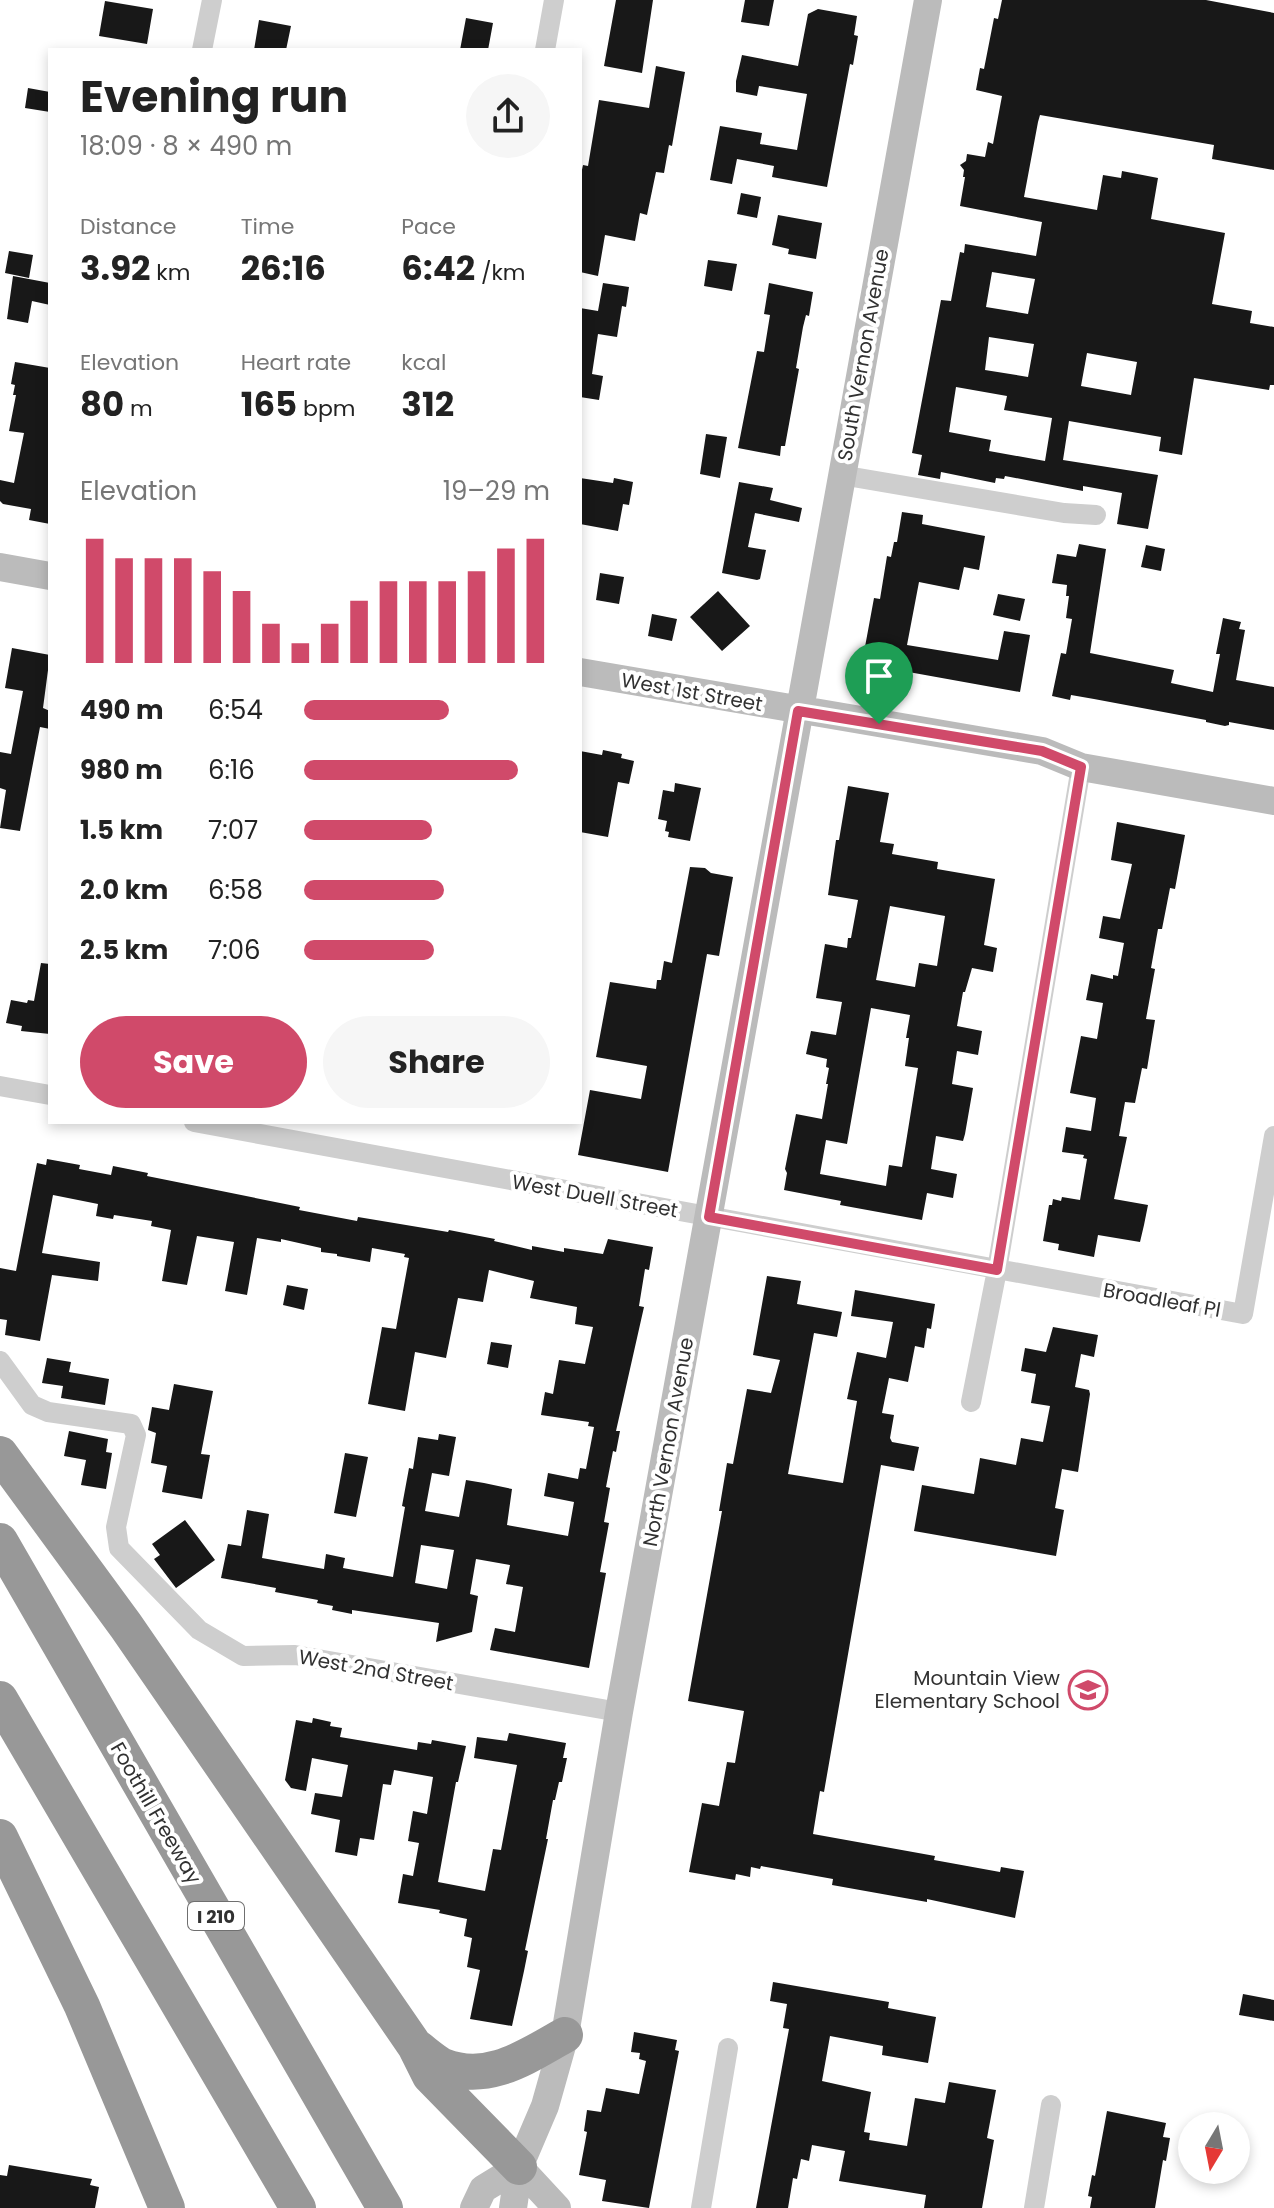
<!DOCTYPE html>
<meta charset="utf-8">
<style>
:root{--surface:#fff;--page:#f6f6f6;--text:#222;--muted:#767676;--accent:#d04a6a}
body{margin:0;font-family:Poppins,sans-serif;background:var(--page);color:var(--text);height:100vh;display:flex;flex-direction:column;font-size:30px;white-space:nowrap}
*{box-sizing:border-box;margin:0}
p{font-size:26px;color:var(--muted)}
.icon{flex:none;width:44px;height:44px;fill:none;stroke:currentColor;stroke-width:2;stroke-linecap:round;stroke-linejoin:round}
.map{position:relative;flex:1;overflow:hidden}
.sheet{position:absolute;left:48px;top:48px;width:534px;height:1076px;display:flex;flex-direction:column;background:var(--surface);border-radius:0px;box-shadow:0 4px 12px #0003}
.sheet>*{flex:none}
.needle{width:52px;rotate:190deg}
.buttons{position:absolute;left:1178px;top:2112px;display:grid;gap:16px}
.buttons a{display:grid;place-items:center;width:72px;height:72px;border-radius:50%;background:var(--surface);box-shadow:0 4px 12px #0003;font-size:40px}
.pin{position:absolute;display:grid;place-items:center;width:68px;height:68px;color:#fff;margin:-82px -34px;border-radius:50% 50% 50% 0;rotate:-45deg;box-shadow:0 0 8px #0007}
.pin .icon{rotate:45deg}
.round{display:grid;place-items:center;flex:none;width:84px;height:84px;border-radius:42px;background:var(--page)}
.overview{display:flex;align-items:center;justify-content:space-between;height:136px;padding:0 32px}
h1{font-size:44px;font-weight:700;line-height:60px}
.stats{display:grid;grid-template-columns:repeat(3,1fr);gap:12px;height:136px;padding:8px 32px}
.stats div{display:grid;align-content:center}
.stats b{font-size:34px;font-weight:700}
.stats small{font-size:22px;font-weight:400}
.stats p{font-size:22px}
.chart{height:224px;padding:16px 32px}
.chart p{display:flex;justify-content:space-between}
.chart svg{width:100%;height:144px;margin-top:8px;stroke:var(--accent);stroke-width:6}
.primary-button{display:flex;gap:16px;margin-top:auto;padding:16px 32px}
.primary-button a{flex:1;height:92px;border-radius:48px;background:var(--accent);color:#fff;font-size:32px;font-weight:700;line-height:92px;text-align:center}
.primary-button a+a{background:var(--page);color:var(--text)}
ul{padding:0 32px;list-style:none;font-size:26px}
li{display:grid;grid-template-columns:128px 96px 1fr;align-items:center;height:60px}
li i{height:20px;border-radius:10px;background:var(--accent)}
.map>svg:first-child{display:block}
</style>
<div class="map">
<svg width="1274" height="2208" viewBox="0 0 1274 2208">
<rect width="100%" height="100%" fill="#fff"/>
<path fill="#181818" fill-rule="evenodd" d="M616,0H653L642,73L604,66Z
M745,0H774L769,26L741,22Z
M1002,0H1206L1274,13V170L1212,159L1214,145L1040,115L1038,122L1024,197L1097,210L1103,175L1121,178L1122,171L1158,178L1151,219L1225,233L1212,304L1252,311L1250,323L1274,327V385H1270L1269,390L1194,378L1182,455L1159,451L1161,437L1069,421L1063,460L1158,475L1148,529L1117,524L1122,493L1083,486V491L1005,476L1004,479L996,478L995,483L941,472L940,479L918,475L922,455L912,453L941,300L951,301L960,252L964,253L965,244L1036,256L1042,222L960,206L965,177H963L964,170L960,165L966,161L967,154L985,157L988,142L993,144L1002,96L976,90L980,68L984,69L994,18L998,19ZM992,272L1035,279L1028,314L986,307ZM989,337L1034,344L1028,377L985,370ZM1087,353L1137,362L1131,395L1081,386ZM956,387L1007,396L1004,410L1052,418L1045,461L989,451L991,440L949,432Z
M105,1L153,9L147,44L99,36Z
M818,9L857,16L854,35L858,36L853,65L850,64L827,187L772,177L774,166L737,159L732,184L710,180L720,126L762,133L760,144L797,150L807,94L759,86L757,96L736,92V81L742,55L798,66L808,14Z
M466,18L493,23L488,50H460Z
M259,20L291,26L286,50H254Z
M656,66L685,72L672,146L669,145L664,173L656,172L647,215L640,213L635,241L605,235L598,276L580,272V179L583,165L588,166L599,100L649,108Z
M28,88L50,92V112L25,108Z
M741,193L761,197L757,218L737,214Z
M778,215L822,223L816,259L788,254L789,249L772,245Z
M9,251L33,255L29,278L5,273Z
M708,260L737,264L732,291L704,286Z
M13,276L50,283V305L32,301L28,323L7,319Z
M603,283L629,287L626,307L622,306L617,337L598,334L592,374L603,376L599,400L580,397V308L598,311Z
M769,283L813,292L809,316L806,315L803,327L796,368L799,369L785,446H781L780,456L738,448L757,351L764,352L770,315L764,314Z
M15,362L50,368V524L29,520L31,509L3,504L0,501V480L14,483L24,433L9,431L16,395H13L15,385L11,384Z
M706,434L727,437L720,478L700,474Z
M580,478L613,483L614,478L633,482L629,505L623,504L618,531L580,524Z
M739,482L773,488L770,500L802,508L799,522L755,513L748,547L766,550L760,579L757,580L722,573Z
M902,512L923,515L922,524L985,536L979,570L964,567L959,590L919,582L907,645L998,660L1004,631L1030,635L1020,692L903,671L901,681L860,674L874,598L880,599L887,556L891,557L894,542H897Z
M1079,544L1106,549L1090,653L1174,670L1171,683L1213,692L1220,654H1216L1223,618L1241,622L1239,629L1245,630L1236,680L1274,687V730L1229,722V725L1225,726L1206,722V720L1094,699L1071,695L1070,700L1052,696L1061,653L1066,654L1072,619L1066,618L1069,596H1066L1067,585L1052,583L1057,554L1076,557Z
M1146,545L1165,549L1161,571L1141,567Z
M600,573L624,577L619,604L596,600Z
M718,591L750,626L722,651L690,617Z
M998,594L1025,599L1020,621L993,615Z
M652,614L677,619L672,641L648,636Z
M12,648L50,655L43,708L50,711V729L40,727L20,831L0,828L6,790L0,788V752L11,754L23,691L5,688Z
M603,750L622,754L621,758L634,761L629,784L618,782L608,837L580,832V751L602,755Z
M675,783L701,788L690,841L668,837L669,832L665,831L667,821L658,819L663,790L674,792Z
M848,786L889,793L880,842L894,844L892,854L938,862L937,869L995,879L984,945L997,948L993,972L972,968L965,992H963L957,1026L982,1031L978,1055L957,1051L952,1084L973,1088L965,1134L963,1141L936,1136L931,1169L957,1174L953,1198L927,1193L922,1220L840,1205L841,1201L784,1190L787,1173L785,1169L796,1114L822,1119L828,1084H826L829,1068L826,1067L827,1059L806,1054L811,1031L836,1035L842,1002L816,998L825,944L847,948L848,938H851L858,900L828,895L836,840H839ZM890,906L945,916L937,966L919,963L915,987L876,980ZM871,1008L910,1015L906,1038H909L905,1066L918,1068L902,1167L889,1165L886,1186L820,1174L826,1140L847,1144Z
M1117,822L1185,835L1175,889L1170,888L1162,929H1158L1151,968L1155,969L1146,1019L1155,1020L1147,1069L1142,1068L1135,1103L1125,1102L1119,1136L1127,1137L1114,1199L1148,1205L1144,1225L1140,1242L1098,1235L1094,1257L1058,1250L1059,1244L1043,1241L1049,1205H1052L1053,1199L1061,1201L1062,1197L1080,1200L1087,1159L1083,1158L1084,1155L1062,1152L1066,1127L1091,1131L1096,1098L1070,1093L1081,1036L1097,1039L1103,1003L1086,1000L1091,974L1113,979V975L1118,976L1124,943L1099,938L1103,916L1120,919L1132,864L1111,860Z
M690,867L705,868L711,873L733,877L719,956L707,954L668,1172L578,1155L590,1090L641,1099L647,1066L596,1057L610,982L656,989L657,980H661L664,961L672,963Z
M41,963L50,964V1034L21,1031L22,1026L6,1023L11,1000L27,1003L28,1000L34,1001Z
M47,1159L80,1165L79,1169L111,1175L113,1166L148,1173L147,1176L300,1207L299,1210L357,1221L358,1217L448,1232L449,1230L495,1239L494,1241L532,1250V1246L564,1252V1248L603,1254L608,1239L653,1247L649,1270L645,1269L639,1306L644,1307L616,1431H620L616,1452L613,1451L606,1487L610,1488L604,1522L609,1523L600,1572L606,1573L589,1668L490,1650L495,1628L515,1632L523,1587L506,1584L510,1565L476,1559L470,1594L478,1596L472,1632L436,1642L439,1623L352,1610V1614L332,1610L333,1606L317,1603L318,1600L275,1592L276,1588L221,1578L228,1544L241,1546L247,1510L269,1514L262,1558L324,1569L326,1554L345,1558L343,1568L393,1577L405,1507L402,1506L409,1468L413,1469L418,1437L438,1440L439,1434L456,1437L449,1476L432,1473L425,1511L459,1517L466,1480L484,1483L512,1489L507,1525L568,1536L574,1502L544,1496L548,1473L578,1479L580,1468L586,1469L594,1427L588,1426L589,1422L541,1415L545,1392L553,1394L559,1360L585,1364L593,1327L575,1324L577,1307L530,1298L534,1281L489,1270L483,1302L458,1298L446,1358L415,1352L405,1411L368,1404L382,1327L396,1329L409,1258L404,1257L405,1254L372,1248L370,1262L337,1256V1254L321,1252V1248L281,1239V1242L257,1238L247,1295L225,1291L234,1242L197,1236L187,1285L162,1281L171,1230L151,1226L152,1221L114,1215L113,1219L96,1216L98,1204L53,1195L42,1253L100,1262L98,1281L52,1275L40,1341L5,1335L7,1320L0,1319V1268L16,1271L37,1163L46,1165ZM421,1545L454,1550L447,1589L415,1583Z
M767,1276L801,1281L797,1304L842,1312L837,1337L814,1333L788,1474L843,1483L857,1401L847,1399L857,1352L886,1358L893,1322L851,1316L855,1290L935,1304L931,1329L927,1328L924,1348L915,1346L908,1382L889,1378L882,1413L894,1415L890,1438L892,1442L919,1447L914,1471L881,1465L824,1792L820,1791L813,1834L935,1856L934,1860L1000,1872L1001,1867L1024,1871L1015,1918L927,1899V1902L832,1885L833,1879L761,1866L760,1869L751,1867L750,1877L736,1874L735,1880L689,1872L702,1803L719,1806L727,1762L735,1763L744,1711L688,1701L722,1511H719L727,1463L733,1464L747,1389L771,1393L780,1360L753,1355Z
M287,1285L308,1289L304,1310L283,1305Z
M1053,1327L1098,1335L1094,1357L1081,1354L1075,1387L1089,1390L1090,1394L1078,1472L1062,1469L1055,1508L1064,1510L1056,1556L914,1531L922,1485L974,1494L980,1458L1016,1465L1021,1438L1043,1442L1050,1406L1031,1403L1036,1374L1021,1371L1025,1348L1046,1352Z
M491,1342L512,1345L508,1368L487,1364Z
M47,1358L71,1362L69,1372L109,1379L105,1405L61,1398L63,1386L42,1383Z
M174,1384L213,1391L201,1454L210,1455L202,1499L162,1492L167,1466L151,1463L156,1433L148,1430L152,1407L169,1410Z
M69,1431L108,1439L106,1452L112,1453L106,1489L81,1485L86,1460L64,1456Z
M345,1453L368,1457L356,1517L334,1513Z
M185,1520L215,1560L176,1588L154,1559L160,1555L152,1544Z
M313,1718L331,1722L330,1726L342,1728L340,1737L417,1750L418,1742L431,1744L432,1740L466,1746L458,1782H456L438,1882L485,1891L493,1849L501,1850L517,1765L474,1758L477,1737L507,1741L509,1733L566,1743L563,1758H567L562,1782H559L555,1800H553L546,1839H548L525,1950L528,1951L524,1971L512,2026L470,2019L480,1970L467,1967L472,1938L464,1936L467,1919L439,1913L440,1910L398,1903L403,1874L413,1876L419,1843L408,1841L413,1811L427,1814L433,1777L394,1770L391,1785L383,1784L374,1840L360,1838L357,1856L335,1852L340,1820L311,1814L315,1793L342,1797L348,1765L312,1758L306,1791L291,1788L285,1780L296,1720L312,1723Z
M773,1982L889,2002L888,2008L936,2017L928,2063L882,2055L883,2046L830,2036L822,2081L871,2092L864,2132L870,2133L869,2140L907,2146L915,2098L945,2103L949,2082L996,2090L987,2138L994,2140L982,2208H924L926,2195L839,2181L845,2151L812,2145L809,2161L801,2159L797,2179L793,2178L788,2208H756L789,2029L783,2028L787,2004L770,2001Z
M1243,1994L1274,2000V2021L1239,2015Z
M634,2032L677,2040L675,2050L679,2051L649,2208L602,2201L606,2180L579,2175L587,2132L584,2131L587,2110L601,2112L606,2088L639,2094L646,2061L639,2059L640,2053L631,2052Z
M1107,2111L1166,2123L1163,2137L1170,2138L1166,2161L1163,2160L1155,2208H1090L1092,2197L1088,2196L1092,2175L1095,2176Z
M9,2165L92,2179L90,2185L99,2187L95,2208H0V2175L7,2176Z"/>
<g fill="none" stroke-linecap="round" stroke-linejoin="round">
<path stroke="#cecece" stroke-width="20" d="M202,50L212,0
M545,50L554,0
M841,475L1064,513L1096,515
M0,1086L50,1095
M194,1122L1243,1314L1274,1136
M0,1361L32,1405L48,1412L131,1424L136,1435L116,1527L119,1548L199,1630L243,1656L295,1655L619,1712
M971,1402L997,1270L1081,767
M701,2208L728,2048
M1034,2208L1051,2105"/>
<path stroke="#bbb" stroke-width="28" d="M0,567L50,576
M580,672L1042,751L1081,767L1274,801
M519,2167L557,2208
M474,2208L483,2189L519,2167
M513,2208L519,2167L545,2106L565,2035L619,1712L928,0"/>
<path stroke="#989898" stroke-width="36" d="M0,1454L126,1626L415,2046L430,2076L519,2167
M0,1541L385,2208
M0,1699L298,2208
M0,1837L82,2006L167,2208
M418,2048C426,2054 435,2062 443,2066C489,2084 527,2056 565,2035"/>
</g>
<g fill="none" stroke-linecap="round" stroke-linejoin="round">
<defs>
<path id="route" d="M798,711L1042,751L1081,767L997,1270L709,1217Z"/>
</defs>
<use href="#route" stroke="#fff" stroke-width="16"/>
<use href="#route" stroke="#d04a6a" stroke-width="10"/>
</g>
<defs>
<symbol id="school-ring" viewBox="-11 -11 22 22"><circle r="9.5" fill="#fff" stroke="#d04a6a" stroke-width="1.5"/><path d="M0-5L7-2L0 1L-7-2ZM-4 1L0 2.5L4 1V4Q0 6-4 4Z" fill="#d04a6a"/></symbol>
</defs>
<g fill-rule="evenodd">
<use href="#school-ring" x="1066" y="1668" width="44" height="44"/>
</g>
<g text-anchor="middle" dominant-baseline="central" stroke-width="8" stroke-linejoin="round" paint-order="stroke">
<rect fill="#fff" stroke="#6f6f6f" stroke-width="2" x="188" y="1902" width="56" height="28" rx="6"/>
<g font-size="18" font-weight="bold" fill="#313131">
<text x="216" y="1916">I 210</text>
</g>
<g font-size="20" fill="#313131" stroke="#fff">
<text transform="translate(863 355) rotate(-80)">South Vernon Avenue</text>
<text transform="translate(692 692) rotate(10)">West 1st Street</text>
<text transform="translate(595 1196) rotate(10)">West Duell Street</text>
<text transform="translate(1162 1300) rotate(10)">Broadleaf Pl</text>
<text transform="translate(668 1442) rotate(-80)">North Vernon Avenue</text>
<text transform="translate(376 1670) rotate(10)">West 2nd Street</text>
<text transform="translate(156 1813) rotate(60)">Foothill Freeway</text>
</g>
<g font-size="20" fill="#313131" stroke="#fff" text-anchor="end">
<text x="1060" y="1678">Mountain View<tspan x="1060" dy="23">Elementary School</tspan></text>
</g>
</g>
</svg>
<div class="buttons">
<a><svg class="needle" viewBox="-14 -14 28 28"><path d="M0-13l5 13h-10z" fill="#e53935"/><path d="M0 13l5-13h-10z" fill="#767676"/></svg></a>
</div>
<div class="pin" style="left:879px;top:724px;background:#1e9e55"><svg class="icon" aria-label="arrive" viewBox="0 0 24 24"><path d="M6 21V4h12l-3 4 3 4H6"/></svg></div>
<section class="sheet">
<div class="overview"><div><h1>Evening run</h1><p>18:09 · 8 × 490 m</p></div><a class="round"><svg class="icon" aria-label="share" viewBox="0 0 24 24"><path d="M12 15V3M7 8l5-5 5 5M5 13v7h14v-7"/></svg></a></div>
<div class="stats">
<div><p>Distance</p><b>3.92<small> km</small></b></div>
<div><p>Time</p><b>26:16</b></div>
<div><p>Pace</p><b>6:42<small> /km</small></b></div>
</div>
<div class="stats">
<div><p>Elevation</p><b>80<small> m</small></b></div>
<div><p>Heart rate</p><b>165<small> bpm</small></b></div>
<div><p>kcal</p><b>312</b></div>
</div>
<div class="chart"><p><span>Elevation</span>19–29 m</p>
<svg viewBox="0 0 160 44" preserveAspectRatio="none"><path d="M5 44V6M15 44V12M25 44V12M35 44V12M45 44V16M55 44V22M65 44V32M75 44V38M85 44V32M95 44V25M105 44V19M115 44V19M125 44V19M135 44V16M145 44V9M155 44V6"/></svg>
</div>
<ul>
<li><b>490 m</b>6:54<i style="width:59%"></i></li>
<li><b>980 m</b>6:16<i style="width:87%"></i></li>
<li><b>1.5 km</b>7:07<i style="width:52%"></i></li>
<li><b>2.0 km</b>6:58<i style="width:57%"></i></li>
<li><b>2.5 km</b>7:06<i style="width:53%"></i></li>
</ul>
<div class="primary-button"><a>Save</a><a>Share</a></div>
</section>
</div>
